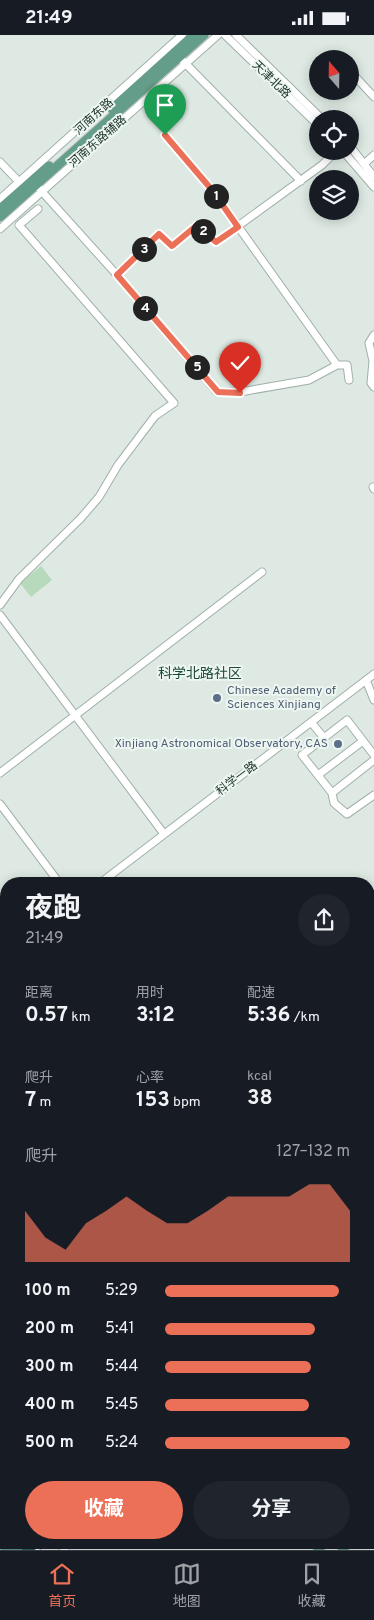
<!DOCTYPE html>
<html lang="zh">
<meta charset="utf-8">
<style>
:root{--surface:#171b24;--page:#20242c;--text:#f1f3f6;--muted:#9ea1a6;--line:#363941;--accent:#ec6f58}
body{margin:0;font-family:Overpass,"Noto Sans SC",sans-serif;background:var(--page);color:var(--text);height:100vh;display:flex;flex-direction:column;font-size:19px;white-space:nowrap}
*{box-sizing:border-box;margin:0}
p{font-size:16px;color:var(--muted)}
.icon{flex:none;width:28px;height:28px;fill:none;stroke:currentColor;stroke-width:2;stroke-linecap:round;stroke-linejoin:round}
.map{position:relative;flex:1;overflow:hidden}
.panel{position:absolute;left:0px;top:842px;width:375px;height:672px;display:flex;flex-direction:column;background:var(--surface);border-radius:20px 20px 0 0;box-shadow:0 2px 12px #0003}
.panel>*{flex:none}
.needle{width:32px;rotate:340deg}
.controls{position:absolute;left:309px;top:15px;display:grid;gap:10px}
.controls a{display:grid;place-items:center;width:50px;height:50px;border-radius:50%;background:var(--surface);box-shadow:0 2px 12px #0003;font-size:25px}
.pin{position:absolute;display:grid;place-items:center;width:42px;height:42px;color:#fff;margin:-51px -21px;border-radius:50% 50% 50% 0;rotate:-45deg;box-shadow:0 0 5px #0007}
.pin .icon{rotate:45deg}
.km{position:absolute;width:25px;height:25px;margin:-12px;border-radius:50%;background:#222;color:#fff;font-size:14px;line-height:25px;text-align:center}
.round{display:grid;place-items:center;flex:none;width:52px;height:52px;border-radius:26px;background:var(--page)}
.headline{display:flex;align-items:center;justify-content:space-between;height:85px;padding:0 25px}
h1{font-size:28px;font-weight:700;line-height:38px}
.stats{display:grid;grid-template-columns:repeat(3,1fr);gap:8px;height:85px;padding:5px 25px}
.stats div{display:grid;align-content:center}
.stats b{font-size:21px;font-weight:700}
.stats small{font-size:14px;font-weight:400}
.stats p{font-size:14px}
.chart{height:140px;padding:10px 25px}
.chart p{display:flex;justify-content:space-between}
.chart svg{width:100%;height:90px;margin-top:5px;fill:var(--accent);opacity:.7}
.cta{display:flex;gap:10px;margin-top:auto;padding:10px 25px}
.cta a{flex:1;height:58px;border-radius:30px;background:var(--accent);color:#fff;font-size:20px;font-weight:700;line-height:58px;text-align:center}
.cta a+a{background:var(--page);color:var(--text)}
ul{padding:0 25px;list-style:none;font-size:16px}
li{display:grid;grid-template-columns:80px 60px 1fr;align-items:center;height:38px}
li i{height:12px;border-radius:6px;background:var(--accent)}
.status{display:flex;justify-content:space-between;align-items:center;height:35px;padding:0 25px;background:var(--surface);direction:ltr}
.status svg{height:14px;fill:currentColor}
.menu{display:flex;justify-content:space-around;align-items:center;height:70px;border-top:1px solid var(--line);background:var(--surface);font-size:14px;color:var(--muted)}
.menu a{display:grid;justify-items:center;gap:2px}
.menu .current{color:var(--accent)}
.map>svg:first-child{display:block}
</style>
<div class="status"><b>21:49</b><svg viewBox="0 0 49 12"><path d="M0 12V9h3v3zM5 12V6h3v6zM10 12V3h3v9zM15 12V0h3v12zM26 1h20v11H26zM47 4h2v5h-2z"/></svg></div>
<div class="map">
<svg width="374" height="1515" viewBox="0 0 374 1515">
<rect width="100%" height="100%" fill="#dee9e3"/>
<path fill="#ccd9d2" d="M374,1021V1179L369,1172V1025Z"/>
<path fill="#b7dabd" d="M41,531L52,545L31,562L20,548Z"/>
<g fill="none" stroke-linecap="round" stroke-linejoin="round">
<defs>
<path id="minor" d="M225,0L318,90
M236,0L322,84
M183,26L301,146
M351,37L374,62
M165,100L212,155L337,330
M350,111L374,142
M343,116L374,152
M0,127L24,152L36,150L117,240L217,357H240L309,345L337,330H347L349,345
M365,128L374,120
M0,164L182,0
M0,194L218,0
M117,240L159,199L172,211L196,191L216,207L322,130L336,116
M374,300L369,308L373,326L371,348L374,352
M373,452L374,454
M0,570L19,544L81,483L99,462L118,430L155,381L174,368L19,190L38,174
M0,580L164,799
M366,645L374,665
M311,687L324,703
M374,720L347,685L302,720L332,758L374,725
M0,738L262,537
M318,740L363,706
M332,758L334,768L347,779L374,760
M0,769L60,849
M99,849L374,639
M0,924L6,920
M0,1235L6,1230
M60,1509L65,1515
M33,1515L41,1509"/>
<path id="major" d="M112,74L194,0
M0,174L49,131
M0,182L204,0
M0,1054L6,1063
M0,1092L6,1100
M0,1498L6,1493
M0,1508L6,1503
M315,1509L320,1515
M340,1509L344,1515
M5,1515L13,1509
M17,1515L25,1509"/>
<path id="highway" d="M369,1224L374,1220
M369,1236L374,1232
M0,1487L6,1482
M27,1515L34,1509"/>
</defs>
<use href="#minor" stroke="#a1b0a9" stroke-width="9"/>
<use href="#major" stroke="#bcc3c1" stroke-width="11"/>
<use href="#highway" stroke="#bcc3c1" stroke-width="12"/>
<use href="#minor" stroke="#fff" stroke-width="7"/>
<use href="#major" stroke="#649d89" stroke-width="9"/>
<use href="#highway" stroke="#2d6353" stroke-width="10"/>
</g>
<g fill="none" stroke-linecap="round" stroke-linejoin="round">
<defs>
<path id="route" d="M165,100L212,155L238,192L216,207L196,191L172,211L159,199L117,240L218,357L240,358"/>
</defs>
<use href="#route" stroke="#fff" stroke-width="10"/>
<use href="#route" stroke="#ec6f58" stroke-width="6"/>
</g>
<g fill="#5c6f8a" stroke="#eef6f1" stroke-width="2">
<circle cx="217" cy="663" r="5"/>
<circle cx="338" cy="709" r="5"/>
</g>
<g text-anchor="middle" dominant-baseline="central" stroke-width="4" stroke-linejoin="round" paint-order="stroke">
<g font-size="12" fill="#20382f" stroke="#eef6f1">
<text transform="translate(271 45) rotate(44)">天津北路</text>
<text transform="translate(94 82) rotate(-42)">河南东路</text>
<text transform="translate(98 107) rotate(-41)">河南东路辅路</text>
<text transform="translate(237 744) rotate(-37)">科学一路</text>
</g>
<g font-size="12" fill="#4e5e75" stroke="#eef6f1" text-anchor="start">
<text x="227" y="656">Chinese Academy of<tspan x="227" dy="14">Sciences Xinjiang</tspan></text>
<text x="328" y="709" text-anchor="end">Xinjiang Astronomical Observatory, CAS</text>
</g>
<g font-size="14" fill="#1d493a" stroke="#eef6f1">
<text x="200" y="639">科学北路社区</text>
</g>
</g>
</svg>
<div class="controls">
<a><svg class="needle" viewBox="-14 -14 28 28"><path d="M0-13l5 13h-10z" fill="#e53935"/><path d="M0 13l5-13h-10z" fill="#9ea1a6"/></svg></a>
<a><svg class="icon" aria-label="locate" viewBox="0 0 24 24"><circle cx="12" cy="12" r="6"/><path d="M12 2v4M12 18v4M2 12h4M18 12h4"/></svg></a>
<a><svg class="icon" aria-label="layers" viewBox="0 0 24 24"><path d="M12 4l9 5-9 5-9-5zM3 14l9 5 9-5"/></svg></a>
</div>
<div class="pin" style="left:165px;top:100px;background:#1e9e55"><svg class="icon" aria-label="arrive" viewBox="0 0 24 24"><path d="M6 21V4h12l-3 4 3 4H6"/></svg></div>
<div class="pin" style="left:240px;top:358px;background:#d93025"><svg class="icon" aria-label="check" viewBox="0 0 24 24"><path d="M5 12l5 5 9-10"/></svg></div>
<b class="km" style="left:216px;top:161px">1</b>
<b class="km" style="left:203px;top:196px">2</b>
<b class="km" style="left:144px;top:214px">3</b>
<b class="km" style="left:145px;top:273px">4</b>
<b class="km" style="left:197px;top:332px">5</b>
<section class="panel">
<div class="headline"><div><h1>夜跑</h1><p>21:49</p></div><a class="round"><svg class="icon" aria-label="share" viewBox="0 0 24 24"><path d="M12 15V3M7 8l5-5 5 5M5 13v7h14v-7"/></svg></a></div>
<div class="stats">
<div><p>距离</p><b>0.57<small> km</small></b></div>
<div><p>用时</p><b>3:12</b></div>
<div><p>配速</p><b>5:36<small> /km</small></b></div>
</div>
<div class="stats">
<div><p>爬升</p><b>7<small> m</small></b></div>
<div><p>心率</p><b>153<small> bpm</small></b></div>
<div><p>kcal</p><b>38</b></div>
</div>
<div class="chart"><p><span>爬升</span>127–132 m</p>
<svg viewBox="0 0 160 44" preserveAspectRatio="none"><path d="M0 44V19L10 32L20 38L30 25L40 19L50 12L60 19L70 25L80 25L90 19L100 12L110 12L120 12L130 12L140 6L150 6L160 19V44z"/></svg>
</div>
<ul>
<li><b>100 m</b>5:29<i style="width:94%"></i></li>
<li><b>200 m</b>5:41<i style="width:81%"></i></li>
<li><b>300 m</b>5:44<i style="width:79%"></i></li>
<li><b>400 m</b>5:45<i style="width:78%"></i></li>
<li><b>500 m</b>5:24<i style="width:100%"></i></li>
</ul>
<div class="cta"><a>收藏</a><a>分享</a></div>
</section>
</div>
<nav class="menu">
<a class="current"><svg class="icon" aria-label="home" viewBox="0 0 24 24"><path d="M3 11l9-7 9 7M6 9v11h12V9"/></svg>首页</a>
<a><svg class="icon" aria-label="map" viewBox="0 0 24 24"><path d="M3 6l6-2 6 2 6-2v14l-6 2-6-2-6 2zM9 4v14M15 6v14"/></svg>地图</a>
<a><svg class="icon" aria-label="saved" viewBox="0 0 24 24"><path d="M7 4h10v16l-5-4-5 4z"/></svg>收藏</a>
</nav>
